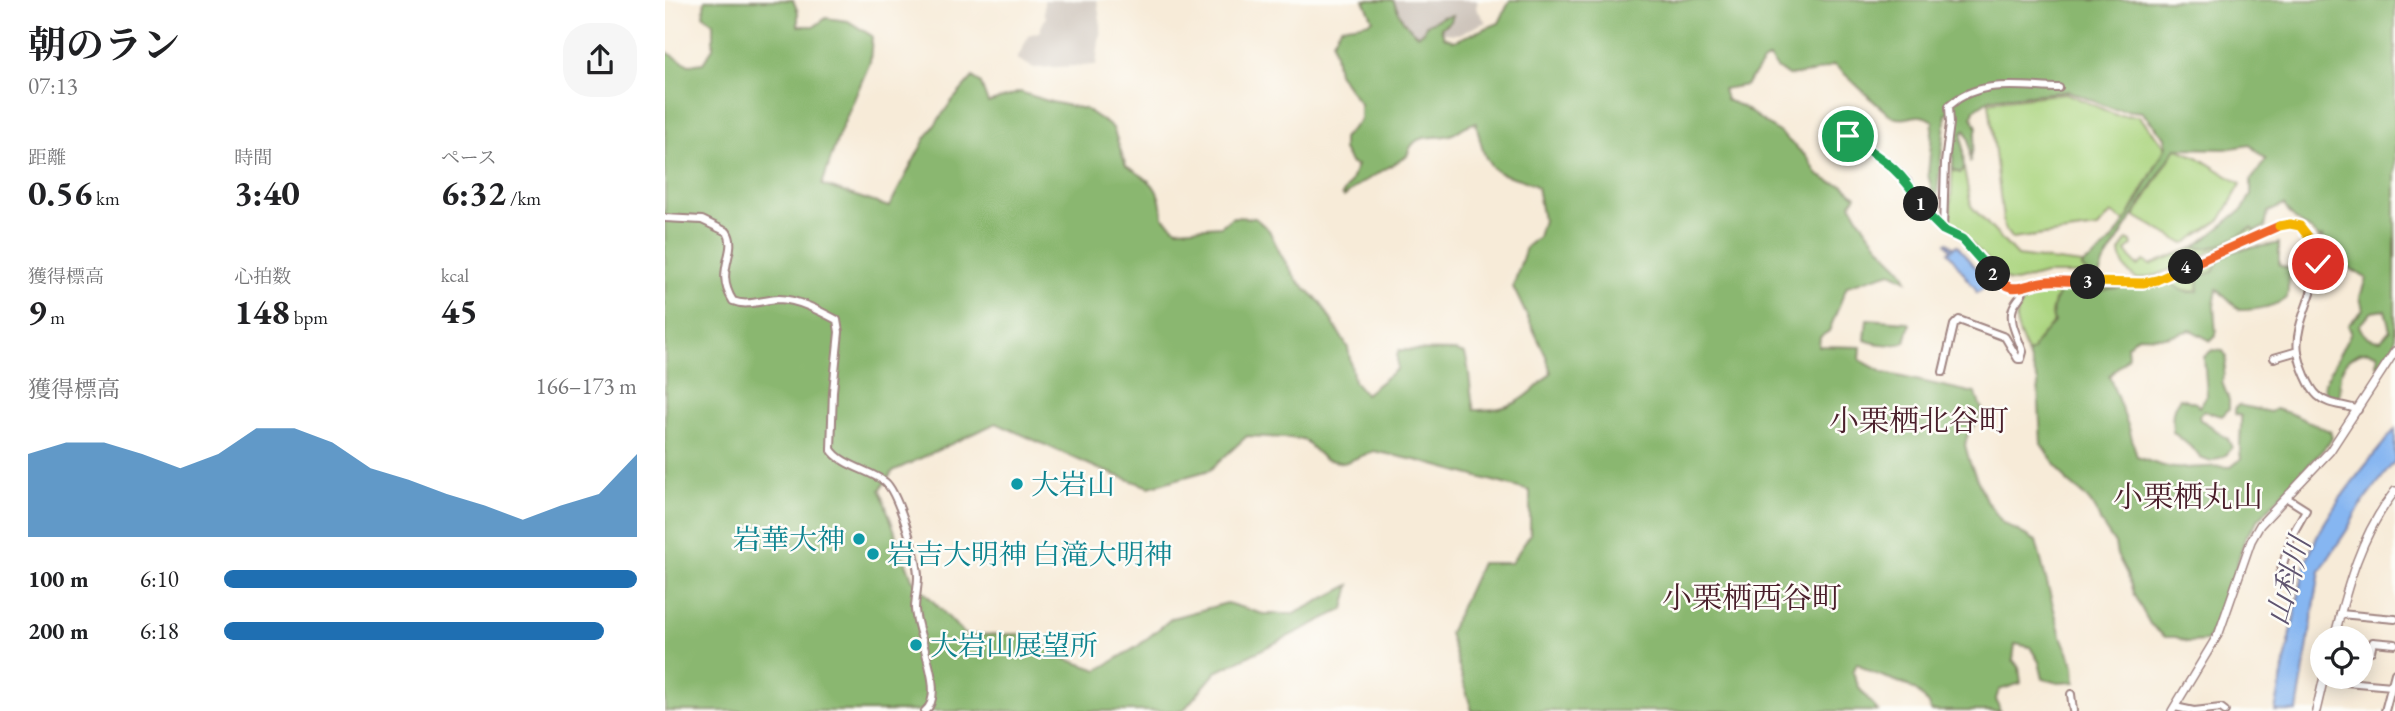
<!DOCTYPE html>
<html lang="ja">
<meta charset="utf-8">
<style>
:root{--surface:#fff;--page:#f6f6f6;--text:#202124;--muted:#757577;--accent:#1f6fb2}
body{margin:0;font-family:"EB Garamond","Noto Serif JP",serif;background:var(--page);color:var(--text);height:100vh;display:flex;flex-direction:column;font-size:26px;white-space:nowrap}
*{box-sizing:border-box;margin:0}
p{font-size:23px;color:var(--muted)}
.icon{flex:none;width:38px;height:38px;fill:none;stroke:currentColor;stroke-width:2;stroke-linecap:round;stroke-linejoin:round}
.map{position:relative;flex:1;overflow:hidden}
.side{display:flex;flex-direction:column;background:var(--surface);width:665px}
.side>*{flex:none}
.fabs{position:absolute;left:1645px;top:626px;display:grid;gap:14px}
.fabs a{display:grid;place-items:center;width:63px;height:63px;border-radius:50%;background:var(--surface);box-shadow:0 4px 18px #0003;font-size:35px}
.pin{position:absolute;display:grid;place-items:center;width:60px;height:60px;color:#fff;margin:-30px;border:4px solid #fff;border-radius:50%;box-shadow:0 2px 7px #0007}
.km{position:absolute;width:35px;height:35px;margin:-18px;border-radius:50%;background:#222;color:#fff;font-size:19px;line-height:35px;text-align:center}
.round{display:grid;place-items:center;flex:none;width:74px;height:74px;border-radius:28px;background:var(--page)}
.headline{display:flex;align-items:center;justify-content:space-between;height:119px;padding:0 28px}
h1{font-size:38px;font-weight:700;line-height:52px}
.stats{display:grid;grid-template-columns:repeat(3,1fr);gap:10px;height:119px;padding:7px 28px}
.stats div{display:grid;align-content:center}
.stats b{font-size:35px;font-weight:700}
.stats small{font-size:19px;font-weight:400}
.stats p{font-size:19px}
.chart{height:196px;padding:14px 28px}
.chart p{display:flex;justify-content:space-between}
.chart svg{width:100%;height:126px;margin-top:7px;fill:var(--accent);opacity:.7}
ul{padding:0 28px;list-style:none;font-size:23px}
li{display:grid;grid-template-columns:112px 84px 1fr;align-items:center;height:52px}
li i{height:18px;border-radius:9px;background:var(--accent)}
main{display:flex;flex:1;min-height:0}
.map>svg:first-child{display:block}
</style>
<main>
<section class="side">
<div class="headline"><div><h1>朝のラン</h1><p>07:13</p></div><a class="round"><svg class="icon" aria-label="share" viewBox="0 0 24 24"><path d="M12 15V3M7 8l5-5 5 5M5 13v7h14v-7"/></svg></a></div>
<div class="stats">
<div><p>距離</p><b>0.56<small> km</small></b></div>
<div><p>時間</p><b>3:40</b></div>
<div><p>ペース</p><b>6:32<small> /km</small></b></div>
</div>
<div class="stats">
<div><p>獲得標高</p><b>9<small> m</small></b></div>
<div><p>心拍数</p><b>148<small> bpm</small></b></div>
<div><p>kcal</p><b>45</b></div>
</div>
<div class="chart"><p><span>獲得標高</span>166–173 m</p>
<svg viewBox="0 0 160 44" preserveAspectRatio="none"><path d="M0 44V15L10 11L20 11L30 15L40 20L50 15L60 6L70 6L80 11L90 20L100 24L110 29L120 33L130 38L140 33L150 29L160 15V44z"/></svg>
</div>
<ul>
<li><b>100 m</b>6:10<i style="width:100%"></i></li>
<li><b>200 m</b>6:18<i style="width:92%"></i></li>
</ul>
</section>
<div class="map">
<svg width="1730" height="711" viewBox="0 0 1730 711">
<rect width="100%" height="100%" fill="#fdfcf7"/>
<filter id="ink" filterUnits="userSpaceOnUse"><feTurbulence type="fractalNoise" baseFrequency=".0143" numOctaves="2"/><feDisplacementMap in="SourceGraphic" scale="14" xChannelSelector="R" yChannelSelector="G"/><feConvolveMatrix kernelMatrix="1 2 1 2 8 2 1 2 1" color-interpolation-filters="sRGB"/></filter>
<filter id="wash" filterUnits="userSpaceOnUse"><feTurbulence type="fractalNoise" baseFrequency=".00686" numOctaves="4" result="noise"/><feDisplacementMap in="SourceGraphic" scale="28" xChannelSelector="R" yChannelSelector="G"/><feGaussianBlur stdDeviation="1.57" result="paint"/><feColorMatrix in="noise" values="0 0 0 0 0 0 0 0 0 0 0 0 0 0 0 0 0 1.4 0 .05"/><feComposite in="paint" operator="in"/></filter>
<g filter="url(#wash)">
<rect width="100%" height="100%" fill="#f7ebd8"/>
<path fill="#ccc2b9" d="M379,0H432L436,26L431,65L369,68L352,59L364,35L376,31V27L381,17L379,12Z
M725,0H813L811,8L821,22L794,34L763,32L751,38L742,33Z"/>
<path fill="#add682" stroke="#7c7a56" stroke-width="2" d="M1401,93L1451,115L1474,116L1501,147L1460,222L1446,213L1433,228L1347,239L1339,228L1324,102Z
M1289,135L1288,170L1295,173L1299,169L1306,206L1352,256L1418,264L1417,268L1425,274H1380L1351,282L1343,281L1295,232L1285,224Z
M1511,148L1532,157L1576,184L1556,219L1519,244L1470,216Z
M1587,228L1590,231L1587,234L1492,275L1472,279C1461,272 1457,265 1455,252L1462,240L1466,242L1467,246L1461,251L1472,266L1479,261L1485,265L1530,247C1548,253 1571,236 1587,228Z
M1557,256L1551,262L1548,272C1538,275 1535,281 1533,291L1516,292L1501,279Z
M1378,286L1468,287L1443,289L1427,294L1412,291L1389,300L1386,313L1389,322L1371,343L1368,351L1362,353C1359,344 1352,331 1351,321C1350,308 1368,291 1378,286Z"/>
<path fill="#8ab770" stroke="#6a6b4e" stroke-width="2" fill-rule="evenodd" d="M40,0H128L133,12V26H150L161,18L183,21L207,36L205,62L173,137L157,185L224,207L260,139L286,102L308,77L316,84L323,103L355,92L386,102L420,109L448,128L461,166C487,181 495,186 498,217L512,229L556,226L568,217L590,218L604,230L616,255L632,280L656,303L683,348L689,381L700,394L732,369V356L734,350L790,351L800,354C806,372 804,391 809,410C848,411 859,400 886,373L881,356L848,287L861,247L873,237L878,220L872,187C861,179 848,178 835,173C818,166 815,138 811,123C796,125 796,132 785,135C765,140 749,131 742,156L695,184L679,197L677,195L685,183L692,165L686,164L678,150V138L695,120V104L673,73L668,41L676,27C687,24 698,26 708,20L699,0H728L738,21L752,35L758,32L761,25L777,17L788,15L786,21L776,28L779,37L789,41L834,23L845,0H1730V343L1715,366L1711,364L1713,355C1699,346 1681,357 1676,372C1674,379 1675,388 1674,395L1670,398L1660,392L1659,384L1686,332L1683,325L1698,310L1695,297L1701,278L1670,260L1661,258L1658,253L1661,247L1657,237L1655,239C1643,224 1630,225 1619,205L1603,212L1600,227L1590,231L1587,228C1571,236 1548,253 1530,247L1579,208L1586,194V180L1601,160L1585,145L1560,149L1511,148L1438,264L1434,276C1427,280 1423,272 1417,268L1418,264C1456,245 1481,183 1501,147L1500,137L1477,112L1448,109L1404,91L1325,99L1309,110L1307,117L1312,127L1305,163L1304,139L1300,130L1297,133L1299,169L1295,173L1288,170V127L1291,111L1281,114L1271,204L1263,175L1268,121C1250,110 1247,121 1231,118C1222,117 1182,74 1169,65L1146,73L1123,76L1112,68L1104,58L1098,62L1081,85L1058,89L1061,100L1076,106L1115,133L1142,157L1153,175L1168,183L1178,185L1191,196L1186,204C1194,221 1206,236 1218,250C1228,262 1237,265 1242,280L1226,272L1182,286L1164,331L1155,337L1154,346L1196,347L1195,360L1219,373L1310,393L1317,409L1313,422L1304,430L1300,445L1305,463L1321,500L1338,523L1371,541L1396,636L1409,666L1410,682L1393,683L1378,679L1374,662L1365,647L1350,644L1348,660L1354,667L1356,683L1334,690L1331,699L1335,711H1266C1252,676 1217,684 1192,663L1188,672L1194,688L1213,711H807L784,633L816,563H846L865,535V491L754,461L709,451L679,463L659,459L638,439L582,436L545,470L484,487L434,469L331,423L228,471L215,490L247,579L300,635L362,634L395,657L433,670L473,646L507,618L562,603L598,614H629L685,585L679,609L551,672L518,711H0V51L24,65L38,63L48,48V23L38,15ZM1720,310L1725,330L1716,340C1704,339 1698,337 1694,325L1707,312Z
M1614,243V265L1625,269L1622,298C1609,307 1590,310 1574,310L1552,289L1549,306L1551,336L1546,341L1526,330L1500,337L1473,336L1462,346L1463,357L1444,376L1464,428L1472,457C1484,461 1497,467 1510,468C1528,469 1547,465 1566,467L1576,459C1573,444 1577,431 1576,416L1570,414V409L1573,405L1605,412L1610,409C1630,413 1646,424 1665,431L1667,438L1664,443L1593,520L1580,538L1559,606L1542,641L1523,642L1511,637H1500L1485,624L1469,595L1461,572L1452,555L1450,544L1436,523L1431,510L1420,496L1403,482L1376,444L1373,382L1362,353L1368,351L1371,343L1389,322C1385,309 1389,300 1397,289L1427,294L1443,289L1488,284L1501,279C1513,287 1517,295 1533,291L1534,276L1548,272C1557,244 1589,250 1614,243Z
M1202,319L1241,322L1245,324L1240,342C1231,347 1209,344 1200,340Z
M1547,350L1558,351L1562,357L1557,382L1564,400V409L1557,416L1538,411L1534,416L1535,420C1548,425 1552,433 1563,439L1567,448L1561,455L1546,462L1535,458C1529,447 1517,441 1508,432C1507,419 1506,408 1515,398L1531,403L1534,407L1542,395L1539,357Z"/>
<path fill="#86b6f1" stroke="#686a8e" stroke-width="2" d="M1283,242L1288,248L1292,245L1324,285L1312,293L1309,286H1308L1283,252L1286,250L1281,243Z
M1730,429V461L1695,506L1682,530L1655,571L1632,711H1610L1639,569C1656,514 1695,473 1730,429Z"/>
</g>
<g filter="url(#ink)">
<g fill="none" stroke-linecap="round" stroke-linejoin="round">
<defs>
<path id="minor" d="M1394,88C1355,87 1314,78 1284,106L1285,123L1280,163L1278,230L1297,239L1336,284L1348,288H1359L1383,281L1478,283L1492,280L1613,226C1625,224 1633,223 1641,234C1646,239 1651,245 1652,252C1658,283 1628,320 1633,352C1635,365 1644,388 1653,396C1664,406 1680,404 1693,410
M1180,135L1227,166L1243,182L1264,217L1278,230
M0,218L37,220L62,232C74,251 48,270 68,301C82,307 97,300 113,299C132,299 155,311 172,320L174,332L168,391L166,449C175,465 207,471 220,482C233,492 253,560 253,577C253,588 250,599 250,609C251,634 282,694 260,711
M1609,358L1633,351
M1278,372L1289,325L1294,320L1340,337L1353,359H1356L1358,352C1354,339 1343,322 1348,308C1351,300 1358,296 1359,288
M1613,580L1627,535L1641,510L1622,498
M1675,614L1730,619
M1696,650L1706,651L1708,642L1730,644
M1669,681L1727,686
M1406,694L1408,711
M1510,707L1529,711L1556,708L1560,711
M1720,711L1730,673"/>
<path id="tertiary" d="M1669,639C1682,587 1696,534 1730,491
M1507,711L1554,633L1586,541L1595,525L1665,451L1730,351
M1651,711L1659,677"/>
</defs>
<use href="#minor" stroke="#a08582" stroke-width="10"/>
<use href="#tertiary" stroke="#a08582" stroke-width="10"/>
<use href="#minor" stroke="#fff" stroke-width="6"/>
<use href="#tertiary" stroke="#fff" stroke-width="7"/>
</g>
</g>
<g fill="none" stroke-linecap="round" stroke-linejoin="round" filter="url(#ink)">
<defs>
<path id="split-1" d="M1183,136C1217,159 1235,168 1256,204"/>
<path id="split-2" d="M1256,204L1264,216L1278,230L1297,239L1328,274"/>
<path id="split-3" d="M1328,274C1349,299 1358,283 1383,281C1396,280 1410,282 1423,282"/>
<path id="split-4" d="M1423,282L1478,283L1492,280L1521,267"/>
<path id="split-5" d="M1521,267L1614,226"/>
<path id="split-6" d="M1614,226L1625,224L1635,226L1649,244L1653,264"/>
</defs>
<use href="#split-1" stroke="#fff" stroke-width="14"/>
<use href="#split-2" stroke="#fff" stroke-width="14"/>
<use href="#split-3" stroke="#fff" stroke-width="14"/>
<use href="#split-4" stroke="#fff" stroke-width="14"/>
<use href="#split-5" stroke="#fff" stroke-width="14"/>
<use href="#split-6" stroke="#fff" stroke-width="14"/>
<use href="#split-1" stroke="#22a559" stroke-width="9"/>
<use href="#split-2" stroke="#22a559" stroke-width="9"/>
<use href="#split-3" stroke="#f0652b" stroke-width="9"/>
<use href="#split-4" stroke="#f5b400" stroke-width="9"/>
<use href="#split-5" stroke="#f0652b" stroke-width="9"/>
<use href="#split-6" stroke="#f5b400" stroke-width="9"/>
</g>
<g fill="#0f9aa8" stroke="#fdfcf7" stroke-width="2.5">
<circle cx="352" cy="484" r="7"/>
<circle cx="194" cy="539" r="7"/>
<circle cx="208" cy="554" r="7"/>
<circle cx="251" cy="645" r="7"/>
</g>
<g text-anchor="middle" dominant-baseline="central" stroke-width="5" stroke-linejoin="round" paint-order="stroke">
<g font-size="28" fill="#0d838f" stroke="#fdfcf7" text-anchor="start">
<text x="366" y="484">大岩山</text>
<text x="180" y="539" text-anchor="end">岩華大神</text>
<text x="222" y="554">岩吉大明神 白滝大明神</text>
<text x="265" y="645">大岩山展望所</text>
</g>
<g font-size="30" fill="#4a1f2b" stroke="#fdfcf7">
<text x="1254" y="420">小栗栖北谷町</text>
<text x="1523" y="496">小栗栖丸山</text>
<text x="1087" y="597">小栗栖西谷町</text>
</g>
<g font-size="30" font-style="italic" fill="#5f5470" stroke="#fdfcf7">
<text transform="translate(1623 581) rotate(-74)">山科川</text>
</g>
</g>
</svg>
<div class="fabs">
<a><svg class="icon" aria-label="locate" viewBox="0 0 24 24"><circle cx="12" cy="12" r="6"/><path d="M12 2v4M12 18v4M2 12h4M18 12h4"/></svg></a>
</div>
<div class="pin" style="left:1183px;top:136px;background:#1e9e55"><svg class="icon" aria-label="arrive" viewBox="0 0 24 24"><path d="M6 21V4h12l-3 4 3 4H6"/></svg></div>
<div class="pin" style="left:1653px;top:264px;background:#d93025"><svg class="icon" aria-label="check" viewBox="0 0 24 24"><path d="M5 12l5 5 9-10"/></svg></div>
<b class="km" style="left:1256px;top:204px">1</b>
<b class="km" style="left:1328px;top:274px">2</b>
<b class="km" style="left:1423px;top:282px">3</b>
<b class="km" style="left:1521px;top:267px">4</b>
</div>
</main>
